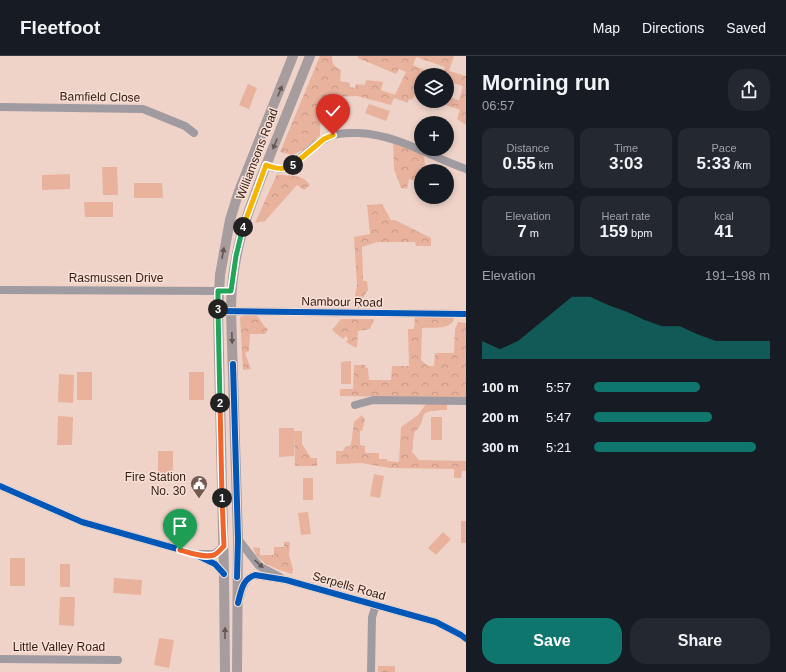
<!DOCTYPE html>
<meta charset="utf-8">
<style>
:root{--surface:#171b24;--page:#242831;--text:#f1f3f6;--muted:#9ea1a6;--line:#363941;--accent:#0f766e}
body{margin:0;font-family:Helvetica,sans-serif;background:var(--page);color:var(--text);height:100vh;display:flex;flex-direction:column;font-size:15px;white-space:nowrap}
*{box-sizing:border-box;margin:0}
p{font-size:13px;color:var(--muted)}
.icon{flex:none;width:22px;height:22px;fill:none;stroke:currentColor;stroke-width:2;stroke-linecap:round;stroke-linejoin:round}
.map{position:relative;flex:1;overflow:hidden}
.side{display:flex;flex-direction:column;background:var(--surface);width:320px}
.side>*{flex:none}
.buttons{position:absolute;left:414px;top:12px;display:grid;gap:8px}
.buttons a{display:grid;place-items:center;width:40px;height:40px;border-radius:50%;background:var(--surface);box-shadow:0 2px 6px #0003;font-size:20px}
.pin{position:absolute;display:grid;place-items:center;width:34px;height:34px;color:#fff;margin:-41px -17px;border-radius:50% 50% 50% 0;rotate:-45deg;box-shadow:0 0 4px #0007}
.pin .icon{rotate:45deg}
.km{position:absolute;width:20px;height:20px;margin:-10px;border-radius:50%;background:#222;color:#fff;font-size:11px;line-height:20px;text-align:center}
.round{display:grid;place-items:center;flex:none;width:42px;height:42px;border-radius:16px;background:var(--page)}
.overview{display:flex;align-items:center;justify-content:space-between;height:68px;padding:0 16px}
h1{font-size:22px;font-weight:700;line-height:30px}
.metrics{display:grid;grid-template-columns:repeat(3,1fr);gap:6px;height:68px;padding:4px 16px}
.metrics div{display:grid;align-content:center;border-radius:10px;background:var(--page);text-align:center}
.metrics b{font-size:17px;font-weight:700}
.metrics small{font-size:11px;font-weight:400}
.metrics p{font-size:11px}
.chart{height:112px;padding:8px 16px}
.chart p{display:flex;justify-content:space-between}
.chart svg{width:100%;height:72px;margin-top:4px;fill:var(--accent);opacity:.7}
.action{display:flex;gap:8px;margin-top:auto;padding:8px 16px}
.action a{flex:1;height:46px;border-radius:16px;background:var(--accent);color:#fff;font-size:16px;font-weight:700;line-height:46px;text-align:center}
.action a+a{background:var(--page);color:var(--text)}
ul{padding:0 16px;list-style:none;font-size:13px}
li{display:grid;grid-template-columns:64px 48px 1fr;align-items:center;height:30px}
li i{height:10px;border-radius:5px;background:var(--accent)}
header{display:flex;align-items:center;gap:24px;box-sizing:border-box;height:56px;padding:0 20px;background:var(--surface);border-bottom:1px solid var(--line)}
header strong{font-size:19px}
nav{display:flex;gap:22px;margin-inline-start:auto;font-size:14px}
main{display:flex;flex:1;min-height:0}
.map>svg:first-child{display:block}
</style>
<header>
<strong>Fleetfoot</strong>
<nav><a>Map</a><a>Directions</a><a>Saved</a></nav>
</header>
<main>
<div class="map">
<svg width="466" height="616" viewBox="0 0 466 616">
<defs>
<pattern id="forest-crowns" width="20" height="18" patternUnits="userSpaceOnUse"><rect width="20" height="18" fill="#e8b29d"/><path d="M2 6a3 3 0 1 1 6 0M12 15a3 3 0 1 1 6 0" fill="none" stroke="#c79886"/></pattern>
</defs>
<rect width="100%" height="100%" fill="#efd3c8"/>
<path fill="#e8b29d" d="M248,28L257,32L249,53L239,49Z
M369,48L390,55L386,65L365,57Z
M102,111H117L118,139H103Z
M70,118V133L42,134V119Z
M134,127H162L163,142H134Z
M84,146H113V161H85Z
M351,305V328H341V306Z
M77,316H92V344H77Z
M189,316H204V344H189Z
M59,318L74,319L73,347L58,346Z
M58,360L73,361L72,389H57Z
M431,361H442V384H431Z
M279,372H294V400L279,401Z
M158,395H173V423H158Z
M374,418L384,420L380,442L370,440Z
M303,422H313V444H303Z
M308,456L311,478L301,479L298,457Z
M461,465H466V487H461Z
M443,476L451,483L436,499L428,492Z
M10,502H25V530H10Z
M60,508H70V531H60Z
M114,522L142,524L141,539L113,537Z
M60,541H75L74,570L59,569Z
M159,582L174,584L169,612L154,609Z"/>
<path fill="url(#forest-crowns)" d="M320,0H332C332,8 334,11 341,14L340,25L350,27V31L355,32L356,28L365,29L366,24L383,26L381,34L395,39L406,16L399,13L396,18L358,2V0H454L449,15L466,20V69L457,63L460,54L434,45H447V41L459,44L463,30L450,26L447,36V19H442L445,11L416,1L413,9L429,16L431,19H421V32L419,31L412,44L409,43L408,47L394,42L391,49L357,40L331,41V51C320,61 320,66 320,80L303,94L292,99L280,96Z
M393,85L421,97L424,101L426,115H421V120L417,125L409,123L407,133L401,132L394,113Z
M277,118C289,121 302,117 310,129L304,134L297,129L265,165L255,167Z
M382,148L391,164H395L431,182V190H416L415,186H377L362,191L363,225H367L368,234L364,240L360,252L353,251L357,229L354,181L370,178L367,149Z
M246,258H256L265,271L268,273L266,277L264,278H250L249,295L245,297L251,313L243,314L240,261Z
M415,260L452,261L454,262C451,275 432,271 422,272L421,304L428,310H434L435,297H454L455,273L458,266L466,267V342L340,340V333H353L354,309H365L366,312H368L369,324H391L392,310H409L408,273H414Z
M341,263H374L370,273L358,275L357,291H354L346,286L348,283L346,280L343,283L332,274Z
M426,348H447V354C411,354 431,362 414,377L412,396L419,404L466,405V415H462L461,422H454V413L390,412L361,407L336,408V395H343L345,391L351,389L354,366L362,359L365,364L362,375H360V389L365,390V397H379V403H387V405L399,406L401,371L418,359Z
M294,375H302V388L311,402H317V410H295Z
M284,486H290L289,499L293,513L292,518C278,513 257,508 253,491L260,492V499H274V491H284Z
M378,610H395V616H378Z"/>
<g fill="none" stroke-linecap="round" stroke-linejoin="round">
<path stroke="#9f9ba1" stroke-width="8" d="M0,51L143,53L185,70L194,77
M266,109C275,113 283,114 292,110C304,99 317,86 331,80C339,76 350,77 359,77C398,79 429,100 466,113
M0,234L231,235
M218,255L466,258
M355,349L373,344L466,345
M0,430L82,466L192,497L215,508L224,518
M238,483L259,510L280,521
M201,498H214L224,490
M240,541C242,531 245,522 255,519L286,524L436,566L461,579L466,583
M0,603L118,604
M371,616L372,561L376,549"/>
<path stroke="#a79c9e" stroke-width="10" d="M225,616L224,518L218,255L220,219L230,164L239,135L293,0
M237,616L238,483L231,255C231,195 249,152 271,97C284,64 297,32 310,0"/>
<defs>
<path id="cycleway" d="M218,255L466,258
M233,308L238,483L237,521
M0,430L82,466L192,497L215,508L224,518
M238,547C241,536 242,523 255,519L286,524L436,566L461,579L466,583"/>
</defs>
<use href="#cycleway" stroke="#f9e0d6" stroke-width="8"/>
<use href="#cycleway" stroke="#0057b8" stroke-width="6"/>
</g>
<defs><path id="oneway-solid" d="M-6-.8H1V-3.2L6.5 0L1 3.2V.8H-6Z"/></defs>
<g fill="#665551">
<use href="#oneway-solid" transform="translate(280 35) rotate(-68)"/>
<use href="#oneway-solid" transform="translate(275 88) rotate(112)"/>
<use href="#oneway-solid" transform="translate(223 197) rotate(-80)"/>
<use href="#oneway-solid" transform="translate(232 282) rotate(88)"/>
<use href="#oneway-solid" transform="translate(225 577) rotate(-90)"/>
</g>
<use fill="#625552" href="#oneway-solid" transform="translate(259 508) rotate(42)"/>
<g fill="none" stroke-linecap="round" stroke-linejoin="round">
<defs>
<path id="split-1" d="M180,494C190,497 204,502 214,499C218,497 221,493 224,490L222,442"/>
<path id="split-2" d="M220,347L222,442"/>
<path id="split-3" d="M218,253L220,347"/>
<path id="split-4" d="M218,253V235H231L236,200L243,171"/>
<path id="split-5" d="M243,171L266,109C276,113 284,114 293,109"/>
<path id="split-6" d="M293,109L324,83L333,79"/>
</defs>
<use href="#split-1" stroke="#fff" stroke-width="8"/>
<use href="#split-2" stroke="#fff" stroke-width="8"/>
<use href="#split-3" stroke="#fff" stroke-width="8"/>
<use href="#split-4" stroke="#fff" stroke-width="8"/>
<use href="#split-5" stroke="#fff" stroke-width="8"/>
<use href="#split-6" stroke="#fff" stroke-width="8"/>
<use href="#split-1" stroke="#f0652b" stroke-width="5"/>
<use href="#split-2" stroke="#f0652b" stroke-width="5"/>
<use href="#split-3" stroke="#22a559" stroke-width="5"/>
<use href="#split-4" stroke="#22a559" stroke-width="5"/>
<use href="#split-5" stroke="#f5b400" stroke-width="5"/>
<use href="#split-6" stroke="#f5b400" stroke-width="5"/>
</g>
<defs>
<symbol id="civic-pin" viewBox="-11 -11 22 30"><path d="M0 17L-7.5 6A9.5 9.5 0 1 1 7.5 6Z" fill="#745b52" stroke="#f9e0d6"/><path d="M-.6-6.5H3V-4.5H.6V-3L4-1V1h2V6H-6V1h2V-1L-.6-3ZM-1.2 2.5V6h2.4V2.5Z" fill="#fff"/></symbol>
</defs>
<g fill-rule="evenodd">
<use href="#civic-pin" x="189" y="418" width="20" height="27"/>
</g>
<g text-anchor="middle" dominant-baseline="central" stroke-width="3" stroke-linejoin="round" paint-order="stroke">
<g font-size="12" fill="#311b12" stroke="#f9e0d6">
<text transform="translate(100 41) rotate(1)">Bamfield Close</text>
<text transform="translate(257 98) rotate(-69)">Williamsons Road</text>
<text x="116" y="222">Rasmussen Drive</text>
<text transform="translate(342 246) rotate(1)">Nambour Road</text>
<text transform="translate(349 530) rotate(16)">Serpells Road</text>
<text x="59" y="591">Little Valley Road</text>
</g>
<g font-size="12" fill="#311b12" stroke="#f9e0d6" text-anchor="end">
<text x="186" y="421">Fire Station<tspan x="186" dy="14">No. 30</tspan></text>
</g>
</g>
</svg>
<div class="buttons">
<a><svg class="icon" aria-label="layers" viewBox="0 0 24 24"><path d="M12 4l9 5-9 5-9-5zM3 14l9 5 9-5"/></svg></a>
<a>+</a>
<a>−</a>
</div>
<div class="pin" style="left:180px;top:494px;background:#1e9e55"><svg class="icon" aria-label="arrive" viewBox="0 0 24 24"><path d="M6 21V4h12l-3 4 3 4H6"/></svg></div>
<div class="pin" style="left:333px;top:79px;background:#d93025"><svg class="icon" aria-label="check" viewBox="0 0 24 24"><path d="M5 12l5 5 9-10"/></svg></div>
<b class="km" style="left:222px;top:442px">1</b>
<b class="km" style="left:220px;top:347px">2</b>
<b class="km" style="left:218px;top:253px">3</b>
<b class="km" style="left:243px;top:171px">4</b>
<b class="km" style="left:293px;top:109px">5</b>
</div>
<section class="side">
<div class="overview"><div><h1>Morning run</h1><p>06:57</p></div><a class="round"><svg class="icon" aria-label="share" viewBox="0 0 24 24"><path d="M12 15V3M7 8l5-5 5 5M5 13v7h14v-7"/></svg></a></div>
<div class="metrics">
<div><p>Distance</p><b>0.55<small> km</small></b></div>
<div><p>Time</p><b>3:03</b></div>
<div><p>Pace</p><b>5:33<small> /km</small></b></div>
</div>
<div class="metrics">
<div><p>Elevation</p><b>7<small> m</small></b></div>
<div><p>Heart rate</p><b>159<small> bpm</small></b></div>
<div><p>kcal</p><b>41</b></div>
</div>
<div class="chart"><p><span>Elevation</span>191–198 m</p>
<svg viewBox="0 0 160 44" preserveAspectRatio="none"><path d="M0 44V33L10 38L20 33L30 24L40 15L50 6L60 6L70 11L80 15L90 20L100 24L110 24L120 29L130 33L140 33L150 33L160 33V44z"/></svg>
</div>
<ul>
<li><b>100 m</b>5:57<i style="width:60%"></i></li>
<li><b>200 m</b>5:47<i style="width:67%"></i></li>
<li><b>300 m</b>5:21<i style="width:92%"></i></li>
</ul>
<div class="action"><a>Save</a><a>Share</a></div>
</section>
</main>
